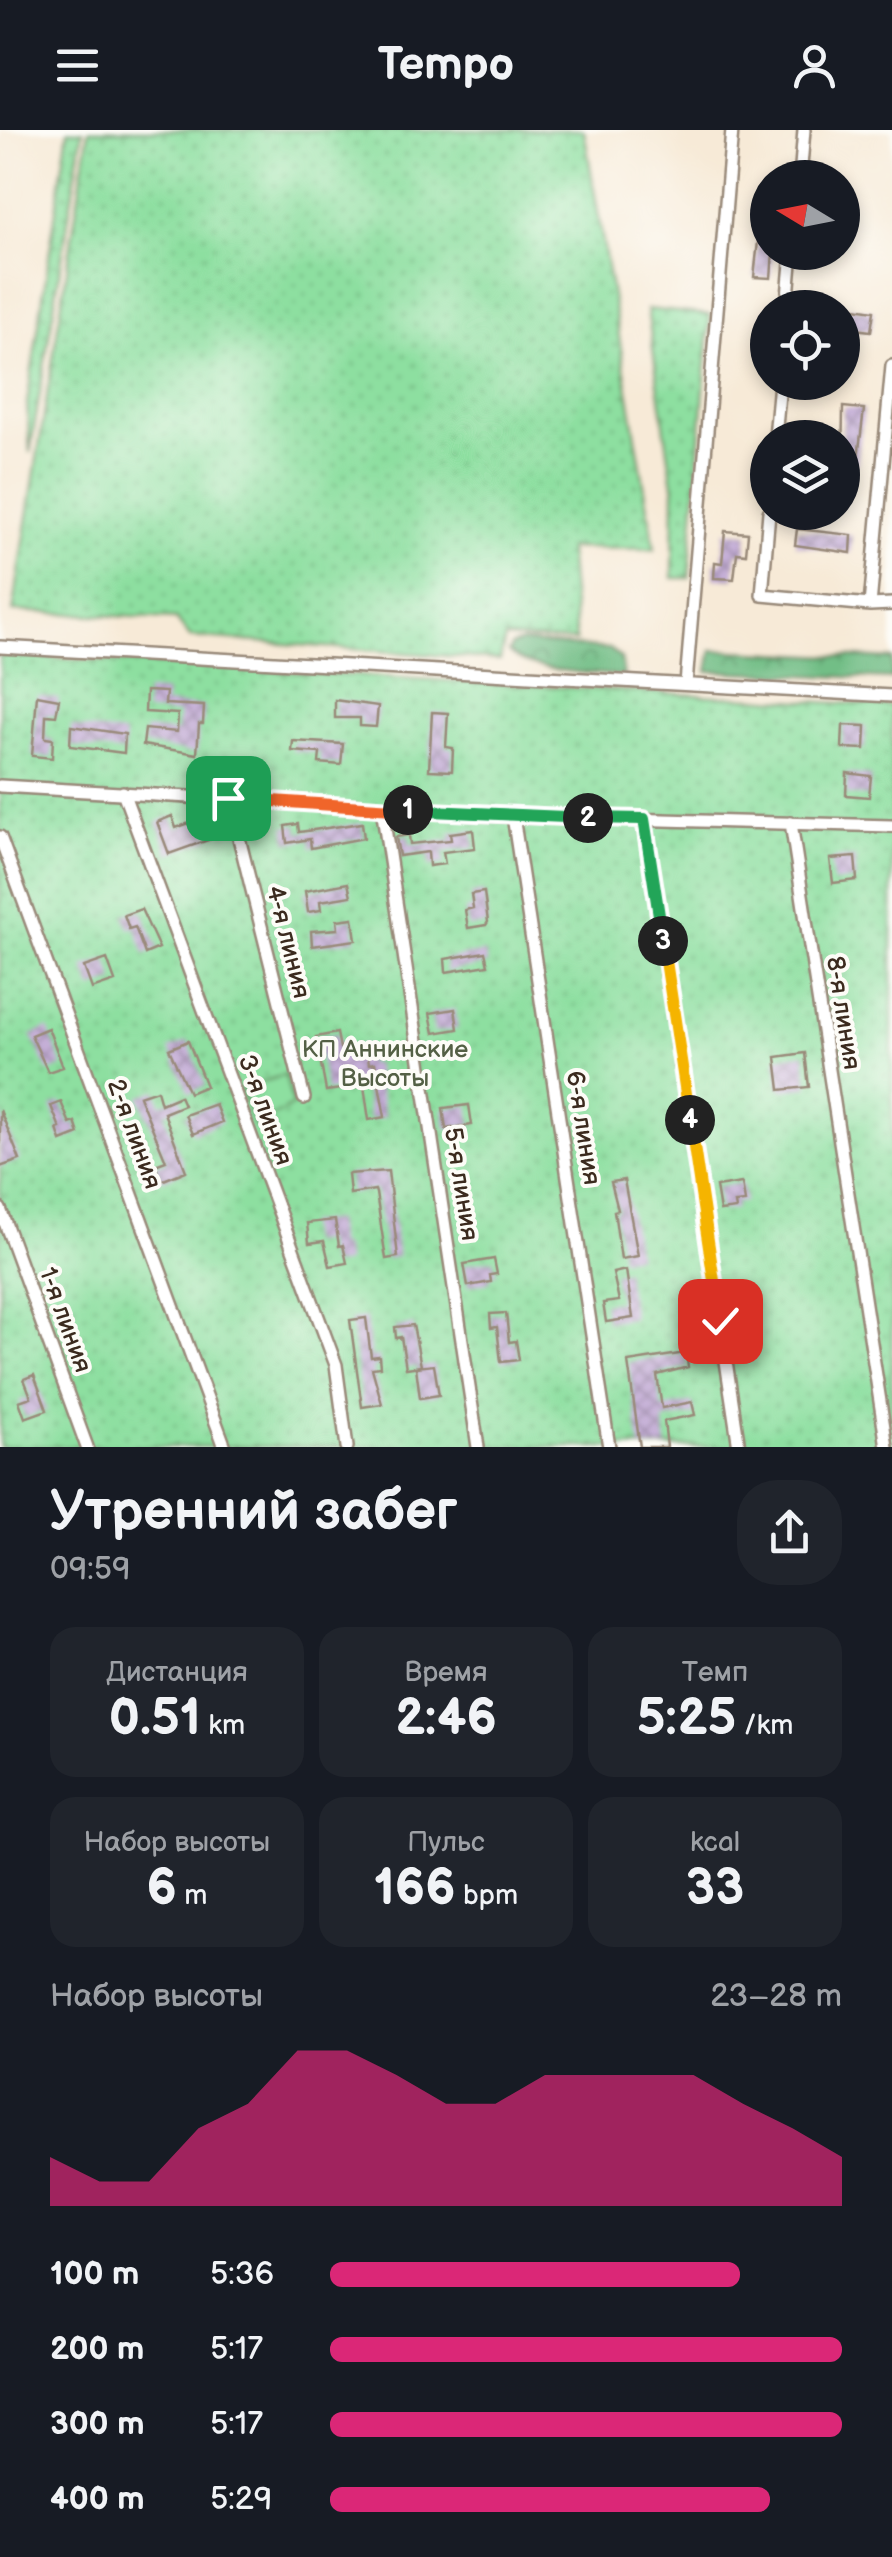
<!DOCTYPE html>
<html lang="ru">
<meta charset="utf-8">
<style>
:root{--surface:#171b24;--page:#20242c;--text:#f1f3f6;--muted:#9ea1a6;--accent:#db2777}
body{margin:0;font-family:"Balsamiq Sans",sans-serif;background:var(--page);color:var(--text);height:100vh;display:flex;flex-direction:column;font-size:38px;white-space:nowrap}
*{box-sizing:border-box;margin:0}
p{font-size:32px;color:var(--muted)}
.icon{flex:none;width:55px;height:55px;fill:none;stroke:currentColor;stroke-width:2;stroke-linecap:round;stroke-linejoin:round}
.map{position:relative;height:1317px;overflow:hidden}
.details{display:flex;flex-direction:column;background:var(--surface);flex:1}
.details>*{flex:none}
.needle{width:65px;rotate:280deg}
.tools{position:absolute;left:750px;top:30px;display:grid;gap:20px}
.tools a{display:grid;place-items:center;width:110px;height:110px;border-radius:50%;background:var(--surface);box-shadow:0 5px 15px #0003;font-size:50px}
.pin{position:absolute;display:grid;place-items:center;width:85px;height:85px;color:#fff;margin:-42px;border-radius:20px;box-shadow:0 5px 15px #0006}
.km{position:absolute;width:50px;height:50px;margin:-25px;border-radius:50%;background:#222;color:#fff;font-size:28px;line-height:50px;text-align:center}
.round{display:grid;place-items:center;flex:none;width:105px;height:105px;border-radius:40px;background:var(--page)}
.headline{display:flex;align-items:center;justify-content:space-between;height:170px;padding:0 50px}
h1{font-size:55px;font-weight:700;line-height:75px}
.metrics{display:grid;grid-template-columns:repeat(3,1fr);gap:15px;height:170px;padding:10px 50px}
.metrics div{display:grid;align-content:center;border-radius:25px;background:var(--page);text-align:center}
.metrics b{font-size:50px;font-weight:700}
.metrics small{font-size:28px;font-weight:400}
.metrics p{font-size:28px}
.chart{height:280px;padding:20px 50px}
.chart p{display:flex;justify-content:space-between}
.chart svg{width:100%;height:180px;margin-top:10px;fill:var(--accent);opacity:.7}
ul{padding:0 50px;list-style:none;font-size:32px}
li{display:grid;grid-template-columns:160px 120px 1fr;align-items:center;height:75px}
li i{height:25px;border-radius:12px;background:var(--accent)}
header{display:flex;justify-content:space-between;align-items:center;height:130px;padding:0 50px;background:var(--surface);font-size:45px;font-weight:700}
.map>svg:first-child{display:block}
</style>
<header><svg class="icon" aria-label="menu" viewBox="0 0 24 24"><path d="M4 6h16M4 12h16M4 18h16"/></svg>Tempo<svg class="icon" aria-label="person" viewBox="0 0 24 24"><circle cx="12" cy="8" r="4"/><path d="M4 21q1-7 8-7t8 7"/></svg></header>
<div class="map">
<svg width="892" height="1317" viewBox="0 0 892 1317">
<defs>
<pattern id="grass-dots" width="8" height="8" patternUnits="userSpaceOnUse" patternTransform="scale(2.5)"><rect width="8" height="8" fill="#8ddfa0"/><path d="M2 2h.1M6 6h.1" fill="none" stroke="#7bc089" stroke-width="1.8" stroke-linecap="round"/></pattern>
<pattern id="forest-crowns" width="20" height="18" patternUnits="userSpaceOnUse" patternTransform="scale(2.5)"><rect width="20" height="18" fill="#72be86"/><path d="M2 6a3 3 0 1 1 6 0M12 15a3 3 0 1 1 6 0" fill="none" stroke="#5f9b6d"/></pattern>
<pattern id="park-tufts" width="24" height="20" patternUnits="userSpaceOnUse" patternTransform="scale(2.5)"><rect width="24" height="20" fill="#8ddfa0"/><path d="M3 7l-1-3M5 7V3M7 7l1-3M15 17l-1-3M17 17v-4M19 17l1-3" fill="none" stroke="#7bc089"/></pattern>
<pattern id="building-cross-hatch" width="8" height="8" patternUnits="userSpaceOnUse" patternTransform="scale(2.5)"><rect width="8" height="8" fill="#c5afd7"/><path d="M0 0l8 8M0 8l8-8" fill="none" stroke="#a18fae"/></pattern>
</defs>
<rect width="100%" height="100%" fill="#fdfcf7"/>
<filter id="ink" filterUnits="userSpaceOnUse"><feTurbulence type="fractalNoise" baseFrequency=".01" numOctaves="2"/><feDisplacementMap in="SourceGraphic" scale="20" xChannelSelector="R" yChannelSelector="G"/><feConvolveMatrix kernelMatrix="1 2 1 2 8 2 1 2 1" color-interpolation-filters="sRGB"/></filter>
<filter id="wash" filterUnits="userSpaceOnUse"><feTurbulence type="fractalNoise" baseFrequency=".0048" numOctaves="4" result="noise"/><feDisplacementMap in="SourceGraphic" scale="40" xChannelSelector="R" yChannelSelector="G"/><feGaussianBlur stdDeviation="2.25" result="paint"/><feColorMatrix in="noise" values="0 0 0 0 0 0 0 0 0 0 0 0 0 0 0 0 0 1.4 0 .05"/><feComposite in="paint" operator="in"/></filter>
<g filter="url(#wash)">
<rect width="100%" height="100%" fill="#f7ead7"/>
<path fill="url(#grass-dots)" stroke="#64845f" stroke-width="2.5" d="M68,0H83L30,323L27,273Z
M89,0H584L655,419L568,418L576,511L505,508L500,530L190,507L176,489L13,481Z
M647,179L710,185L689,448H673L674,362Z
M0,525L892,576V1317H0Z"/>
<path fill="url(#forest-crowns)" stroke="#567452" stroke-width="2.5" d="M522,512L610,519L621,529L624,546C596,543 528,543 508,522L512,515Z
M712,520L892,529V549L708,541Z"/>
<path fill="url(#park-tufts)" stroke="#64845f" stroke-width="2.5" d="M285,945L293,975L255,997L241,958Z"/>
<g id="blocks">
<path fill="url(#building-cross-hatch)" d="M761,85H768V122H773L771,148L754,147Z
M849,177L874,181L871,201L846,198Z
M843,277L864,279L857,336L842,334Z
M797,399L852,405L851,423L795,415Z
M725,401L748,403L746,424L737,423L734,449L714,448L715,432L722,433Z
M146,561L166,562L165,574L204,576L203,594H199L197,624L143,615L145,599L177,602L178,584L145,582Z
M37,565L59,569L56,586L46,585L45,608L53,609L52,628L32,626Z
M335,570L378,576L376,597L360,596V588H335Z
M432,582L448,583L446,617L453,618L452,641L429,640Z
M843,595L866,596L865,619L842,618Z
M71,596L125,604L124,623L70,616Z
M293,611L343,614L341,635L319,633L320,623L292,621Z
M847,643L871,646L869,667L846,665Z
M172,686L176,698L203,688L211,709L169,724L157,692Z
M362,693L364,708L311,718L310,709L287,713L285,696L298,694L299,702Z
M473,700L475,718L443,722L445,734L429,736L428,722L399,726L396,707L409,705L410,714L451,710L450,703Z
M855,727L857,750L833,753L830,729Z
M348,753L351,766L320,771L321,780L308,782L305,761Z
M484,762L488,792L486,795L468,798L465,780L473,778L471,764Z
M141,779L159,818L145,824L135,797L129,799L124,785Z
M353,788L356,810L312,816L311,801L338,799L337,790Z
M485,822L488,835L446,842L445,829Z
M107,829L115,851L92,859L84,837Z
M455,879L458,899L434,903L430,883Z
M48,898L63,937L48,942L31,905Z
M337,903L340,918L366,914L369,934L375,933L385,987L369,990L364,956L326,961L316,907Z
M188,911L206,956L189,963L169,919Z
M805,923L809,957L780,960L776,927Z
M157,960L161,974L180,966L184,975L164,983L186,1041L161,1051L155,1035L166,1031L139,966Z
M61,972L70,994L75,992L79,1004L61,1011L57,999L60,998L51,976Z
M215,974L222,992L193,1004L185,985Z
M469,975L472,995L446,999L443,978Z
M0,980L20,1030L0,1037Z
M388,1041L398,1127L386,1129L376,1063L375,1060L350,1064L348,1044Z
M624,1050L638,1126L621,1129L614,1081L618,1080L611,1052Z
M742,1053L745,1072L735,1073L736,1079L720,1081L716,1057Z
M335,1090L339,1116L343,1115L347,1133L330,1136L324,1111L309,1113L307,1093Z
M494,1129L497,1144L490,1145L491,1152L468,1156L464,1134Z
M626,1140L633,1188L606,1192L603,1173L619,1171L613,1143Z
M506,1183L509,1212L516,1211L519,1230L501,1232L497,1197L491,1198L490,1184Z
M366,1188L371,1227L379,1226L380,1237L372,1238L382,1274L362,1277L350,1190Z
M413,1195L421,1236L406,1238L401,1207L396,1208L395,1197Z
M686,1223L688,1237L657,1245L662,1278L692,1272L695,1285L664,1291L667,1317H640L628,1232Z
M434,1235L439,1265L420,1268L416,1237Z
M34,1245L47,1280L25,1288L19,1271L31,1267L24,1249Z"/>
</g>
</g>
<g filter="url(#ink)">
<use href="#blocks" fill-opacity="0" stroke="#998a7a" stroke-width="2.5"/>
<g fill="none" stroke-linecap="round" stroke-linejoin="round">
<defs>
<path id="minor" d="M800,48L804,0
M787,178L792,122
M775,308L780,252
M769,382L762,465L870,475L892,474
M870,475L892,236
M0,517L892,566
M686,554L732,0
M0,656L513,686L892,696
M123,662L336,1235L347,1317
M229,668L304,968
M382,678L478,1317
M513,686L609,1317
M644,689L739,1317
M791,693L887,1317
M0,707L225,1317
M0,1079L87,1317"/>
</defs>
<use href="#minor" stroke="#998a7a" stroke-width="16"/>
<use href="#minor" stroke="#fff" stroke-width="11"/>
</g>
</g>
<g fill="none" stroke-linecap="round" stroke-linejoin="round" filter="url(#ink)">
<defs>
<path id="split-1" d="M228,668L408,680"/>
<path id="split-2" d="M408,680L588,688"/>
<path id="split-3" d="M588,688L644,689L663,811"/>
<path id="split-4" d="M663,811L690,990"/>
<path id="split-5" d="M690,990L720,1191"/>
</defs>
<use href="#split-1" stroke="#fff" stroke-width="20"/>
<use href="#split-2" stroke="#fff" stroke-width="20"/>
<use href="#split-3" stroke="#fff" stroke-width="20"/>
<use href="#split-4" stroke="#fff" stroke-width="20"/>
<use href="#split-5" stroke="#fff" stroke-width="20"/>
<use href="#split-1" stroke="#f0652b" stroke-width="12"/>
<use href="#split-2" stroke="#22a559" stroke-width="12"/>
<use href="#split-3" stroke="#22a559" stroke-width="12"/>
<use href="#split-4" stroke="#f5b400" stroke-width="12"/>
<use href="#split-5" stroke="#f5b400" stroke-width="12"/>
</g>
<g text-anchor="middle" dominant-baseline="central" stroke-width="8" stroke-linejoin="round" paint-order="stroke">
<g font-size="25" fill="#3b2a1e" stroke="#fdfcf7">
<text transform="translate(288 812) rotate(76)">4-я линия</text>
<text transform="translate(843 883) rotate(81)">8-я линия</text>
<text transform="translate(265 980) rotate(70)">3-я линия</text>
<text transform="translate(583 998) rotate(81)">6-я линия</text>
<text transform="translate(134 1004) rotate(70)">2-я линия</text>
<text transform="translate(461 1054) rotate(81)">5-я линия</text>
<text transform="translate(65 1190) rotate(70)">1-я линия</text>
</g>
<g font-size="25" fill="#546045" stroke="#fdfcf7">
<text x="385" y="919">КП Аннинские<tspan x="385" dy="29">Высоты</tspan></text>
</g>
</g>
</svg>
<div class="tools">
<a><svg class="needle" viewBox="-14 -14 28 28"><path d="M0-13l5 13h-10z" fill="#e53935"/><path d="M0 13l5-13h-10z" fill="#9ea1a6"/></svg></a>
<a><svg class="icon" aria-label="locate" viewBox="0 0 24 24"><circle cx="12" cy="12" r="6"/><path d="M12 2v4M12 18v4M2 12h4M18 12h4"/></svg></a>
<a><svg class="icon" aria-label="layers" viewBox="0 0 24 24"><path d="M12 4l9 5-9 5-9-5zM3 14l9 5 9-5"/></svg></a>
</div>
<div class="pin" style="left:228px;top:668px;background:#1e9e55"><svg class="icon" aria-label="arrive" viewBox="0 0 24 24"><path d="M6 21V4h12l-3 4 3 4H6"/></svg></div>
<div class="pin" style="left:720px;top:1191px;background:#d93025"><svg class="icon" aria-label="check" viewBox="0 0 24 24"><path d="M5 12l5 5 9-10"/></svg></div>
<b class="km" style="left:408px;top:680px">1</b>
<b class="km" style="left:588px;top:688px">2</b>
<b class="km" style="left:663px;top:811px">3</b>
<b class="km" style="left:690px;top:990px">4</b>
</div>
<section class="details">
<div class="headline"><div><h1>Утренний забег</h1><p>09:59</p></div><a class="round"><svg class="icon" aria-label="share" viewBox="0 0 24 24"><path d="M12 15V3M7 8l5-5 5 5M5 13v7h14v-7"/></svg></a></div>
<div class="metrics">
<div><p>Дистанция</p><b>0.51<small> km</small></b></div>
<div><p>Время</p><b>2:46</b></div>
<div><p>Темп</p><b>5:25<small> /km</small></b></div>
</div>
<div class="metrics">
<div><p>Набор высоты</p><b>6<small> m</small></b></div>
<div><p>Пульс</p><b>166<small> bpm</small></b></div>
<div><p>kcal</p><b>33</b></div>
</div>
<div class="chart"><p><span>Набор высоты</span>23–28 m</p>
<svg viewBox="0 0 160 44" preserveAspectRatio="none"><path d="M0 44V32L10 38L20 38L30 25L40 19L50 6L60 6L70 12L80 19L90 19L100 12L110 12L120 12L130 12L140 19L150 25L160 32V44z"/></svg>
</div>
<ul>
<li><b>100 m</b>5:36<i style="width:80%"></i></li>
<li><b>200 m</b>5:17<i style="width:100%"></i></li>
<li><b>300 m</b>5:17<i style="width:100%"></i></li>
<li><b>400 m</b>5:29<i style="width:86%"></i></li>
</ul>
</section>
